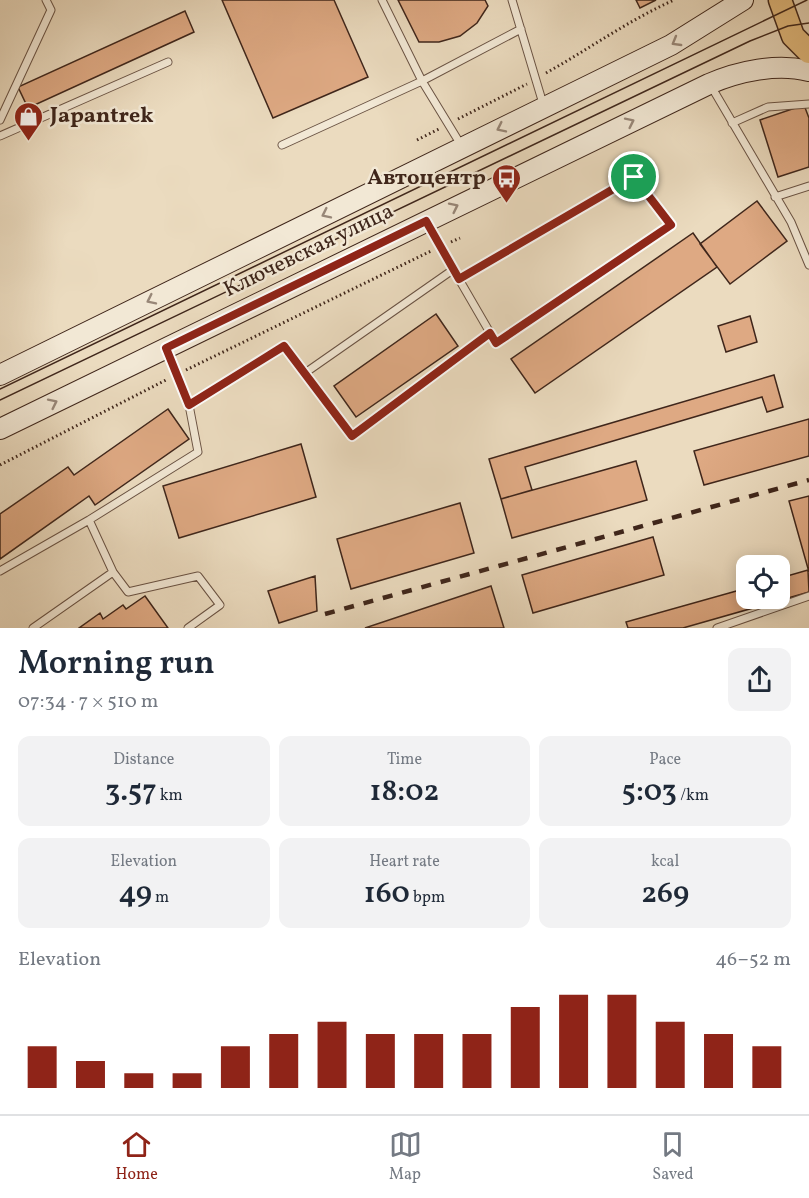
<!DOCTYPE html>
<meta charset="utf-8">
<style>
:root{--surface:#fff;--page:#f2f2f3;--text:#1f2937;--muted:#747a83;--line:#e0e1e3;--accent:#8f2418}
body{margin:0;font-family:Vollkorn,serif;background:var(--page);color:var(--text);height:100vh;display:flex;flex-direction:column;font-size:22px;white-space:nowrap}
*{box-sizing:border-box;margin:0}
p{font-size:20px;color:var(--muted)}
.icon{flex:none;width:33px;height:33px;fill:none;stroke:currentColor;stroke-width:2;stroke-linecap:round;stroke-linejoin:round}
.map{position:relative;height:628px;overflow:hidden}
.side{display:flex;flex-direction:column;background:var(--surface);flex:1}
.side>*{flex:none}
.controls{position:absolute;left:736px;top:555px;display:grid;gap:12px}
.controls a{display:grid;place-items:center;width:54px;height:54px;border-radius:12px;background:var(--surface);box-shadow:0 3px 15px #0003;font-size:30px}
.pin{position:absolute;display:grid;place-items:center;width:51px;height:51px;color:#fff;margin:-26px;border:3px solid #fff;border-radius:50%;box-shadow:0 2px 6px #0007}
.round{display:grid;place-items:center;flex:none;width:63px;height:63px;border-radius:12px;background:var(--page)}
.overview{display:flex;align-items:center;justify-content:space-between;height:102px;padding:0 18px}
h1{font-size:33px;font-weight:600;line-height:45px}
.metrics{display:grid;grid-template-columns:repeat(3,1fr);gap:9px;height:102px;padding:6px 18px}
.metrics div{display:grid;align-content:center;border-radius:12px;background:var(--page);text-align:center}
.metrics b{font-size:30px;font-weight:600}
.metrics small{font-size:16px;font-weight:400}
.metrics p{font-size:16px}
.chart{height:168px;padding:12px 18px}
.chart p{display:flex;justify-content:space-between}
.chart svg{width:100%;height:108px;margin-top:6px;stroke:var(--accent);stroke-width:6}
.tab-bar{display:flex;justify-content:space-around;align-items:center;height:84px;border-top:2px solid var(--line);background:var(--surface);font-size:16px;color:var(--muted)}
.tab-bar a{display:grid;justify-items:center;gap:3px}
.tab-bar .on{color:var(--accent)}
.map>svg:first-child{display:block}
</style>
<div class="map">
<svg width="809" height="628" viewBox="0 0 809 628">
<rect width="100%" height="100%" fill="#ebdbbf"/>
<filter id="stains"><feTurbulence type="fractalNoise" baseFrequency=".00333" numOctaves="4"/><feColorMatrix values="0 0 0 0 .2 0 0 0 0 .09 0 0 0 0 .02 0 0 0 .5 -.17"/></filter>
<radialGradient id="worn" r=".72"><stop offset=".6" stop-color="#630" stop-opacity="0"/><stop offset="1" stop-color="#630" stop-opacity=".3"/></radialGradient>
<path fill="#dea983" stroke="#3f261b" stroke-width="1.5" d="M222,0H334L368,77L273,118Z
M398,0H485L488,6L477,23L460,36L439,42H419Z
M636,0H656L640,8Z
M185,11L194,32L28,108L18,87Z
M804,105L809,118V167L778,177L760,120Z
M757,201L787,241L730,284L700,244Z
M693,233L717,267L535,393L511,359Z
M436,314L458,346L356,417L334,386Z
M750,316L757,342L726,352L718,326Z
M774,375L783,407L767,412L762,397L525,467L532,490L501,499L489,459Z
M168,409L189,439L95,505L89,496L0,559V514L68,467L74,475Z
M809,419V456L704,485L694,451Z
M301,444L316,497L179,538L163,486Z
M636,461L647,500L512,538L501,499Z
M809,496V572L789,501Z
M460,503L474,553L351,589L337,539Z
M653,537L664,575L533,613L522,575Z
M808,570L809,592L683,628H628L626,622L747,588V598H780V578Z
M315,576L317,611L279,623L268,591Z
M491,586L504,628H365Z
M145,596L168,628H79L100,613L103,619L123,605L126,609Z"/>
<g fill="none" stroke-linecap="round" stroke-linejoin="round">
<defs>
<path id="lane" d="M382,0L422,81L521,29
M512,0L544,107
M711,86L791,222L809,265
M0,120L51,10L46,0
M732,123L768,107L809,104
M0,136L168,62
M282,145L422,81L461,145
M775,197L809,186
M427,224L496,343L671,225L634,177L459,279
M454,269L305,373L352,436L491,333
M189,405L284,346L305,373
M0,571L89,520L198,452L189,405L167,350
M113,572L128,592L198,576L220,605L188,628
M33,628L113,572L89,520
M717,628L809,596"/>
<path id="secondary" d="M0,375L671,45L743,0
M0,429L709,84C739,71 777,63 809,71"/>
<path id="primary" d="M780,0L793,36L809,52"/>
</defs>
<use href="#lane" stroke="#6a5344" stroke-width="9"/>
<use href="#secondary" stroke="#3f261b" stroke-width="22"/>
<use href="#primary" stroke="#3f261b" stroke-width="25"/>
<path stroke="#3f261b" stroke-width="3" stroke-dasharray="1.5 3" stroke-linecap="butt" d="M546,73C589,49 629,20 674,0
M458,119L527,84
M417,140L439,129
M451,242L460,238
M186,370L431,251
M0,465L166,380"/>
<use href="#lane" stroke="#f2e8d5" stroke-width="7"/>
<use href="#secondary" stroke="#f2e8d5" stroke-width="20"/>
<use href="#primary" stroke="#e6be80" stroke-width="22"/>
<path stroke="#3f261b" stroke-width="1.5" d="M0,389L807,0
M0,400L750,41L788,26L809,23"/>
<path stroke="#3f261b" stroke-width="4.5" stroke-dasharray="10 10" stroke-linecap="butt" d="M325,614L809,480"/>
</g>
<defs><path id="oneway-chevron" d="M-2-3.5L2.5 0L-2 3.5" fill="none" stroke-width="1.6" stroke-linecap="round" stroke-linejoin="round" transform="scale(1.5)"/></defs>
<g stroke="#988778">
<use href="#oneway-chevron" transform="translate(676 42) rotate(150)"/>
<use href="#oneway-chevron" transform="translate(630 122) rotate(-26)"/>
<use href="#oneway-chevron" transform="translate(501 128) rotate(154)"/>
<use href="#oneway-chevron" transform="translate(454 207) rotate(-26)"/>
<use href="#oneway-chevron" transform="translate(326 214) rotate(154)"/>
<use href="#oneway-chevron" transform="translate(151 300) rotate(154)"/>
<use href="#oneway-chevron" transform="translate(53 403) rotate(-26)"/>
</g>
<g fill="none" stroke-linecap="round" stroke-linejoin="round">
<defs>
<path id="route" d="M634,177L671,225L496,343L490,333L352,436L284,346L189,405L166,348L426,221L459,279Z"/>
</defs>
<use href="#route" stroke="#fff" stroke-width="12"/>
<use href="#route" stroke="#8f2418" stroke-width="8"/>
</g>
<defs>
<symbol id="shop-pin" viewBox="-11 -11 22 30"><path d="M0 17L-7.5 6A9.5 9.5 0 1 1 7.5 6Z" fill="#8f2418" stroke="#f2e8d5"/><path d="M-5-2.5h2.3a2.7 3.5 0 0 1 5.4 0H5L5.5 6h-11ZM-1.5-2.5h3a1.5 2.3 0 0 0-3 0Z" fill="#fff"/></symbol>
<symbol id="bus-pin" viewBox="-11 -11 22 30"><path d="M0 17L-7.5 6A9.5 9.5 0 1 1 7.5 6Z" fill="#8f2418" stroke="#f2e8d5"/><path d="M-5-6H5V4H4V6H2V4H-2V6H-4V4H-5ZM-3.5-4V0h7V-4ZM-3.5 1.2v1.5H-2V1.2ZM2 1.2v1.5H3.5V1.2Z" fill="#fff"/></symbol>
</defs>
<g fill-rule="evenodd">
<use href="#shop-pin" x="12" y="100" width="33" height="45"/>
<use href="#bus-pin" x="490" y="162" width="33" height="45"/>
</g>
<g text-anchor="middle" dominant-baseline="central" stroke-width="5" stroke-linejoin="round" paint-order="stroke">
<g font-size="22" font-weight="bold" fill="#3f261b" stroke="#f2e8d5" text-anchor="start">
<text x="50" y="116">Japantrek</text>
<text x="486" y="178" text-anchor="end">Автоцентр</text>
</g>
<g font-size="22" fill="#3f261b" stroke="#f2e8d5">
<text transform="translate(309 251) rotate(-26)">Ключевская улица</text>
</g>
</g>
<rect width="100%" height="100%" filter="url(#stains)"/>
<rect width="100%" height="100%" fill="url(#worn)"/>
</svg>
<div class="controls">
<a><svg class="icon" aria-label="locate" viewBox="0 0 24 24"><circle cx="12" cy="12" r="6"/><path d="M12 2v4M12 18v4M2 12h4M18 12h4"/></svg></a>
</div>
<div class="pin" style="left:634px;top:177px;background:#1e9e55"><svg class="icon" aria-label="arrive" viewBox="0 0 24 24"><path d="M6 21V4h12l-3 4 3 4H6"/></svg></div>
</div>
<section class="side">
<div class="overview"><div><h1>Morning run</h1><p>07:34 · 7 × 510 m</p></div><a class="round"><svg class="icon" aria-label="share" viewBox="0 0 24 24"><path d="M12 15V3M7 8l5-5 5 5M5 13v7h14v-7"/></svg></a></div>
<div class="metrics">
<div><p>Distance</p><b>3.57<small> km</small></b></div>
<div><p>Time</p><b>18:02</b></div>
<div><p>Pace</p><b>5:03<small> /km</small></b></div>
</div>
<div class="metrics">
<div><p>Elevation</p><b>49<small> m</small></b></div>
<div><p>Heart rate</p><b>160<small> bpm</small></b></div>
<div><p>kcal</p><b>269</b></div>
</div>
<div class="chart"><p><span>Elevation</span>46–52 m</p>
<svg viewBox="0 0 160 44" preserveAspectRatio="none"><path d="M5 44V27M15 44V33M25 44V38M35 44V38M45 44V27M55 44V22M65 44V17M75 44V22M85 44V22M95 44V22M105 44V11M115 44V6M125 44V6M135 44V17M145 44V22M155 44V27"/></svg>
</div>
</section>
<nav class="tab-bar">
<a class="on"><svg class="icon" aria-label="home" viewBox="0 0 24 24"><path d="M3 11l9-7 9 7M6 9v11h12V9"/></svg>Home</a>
<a><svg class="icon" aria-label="map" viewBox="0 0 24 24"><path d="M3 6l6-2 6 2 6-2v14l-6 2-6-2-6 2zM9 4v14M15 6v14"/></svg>Map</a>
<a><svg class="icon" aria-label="saved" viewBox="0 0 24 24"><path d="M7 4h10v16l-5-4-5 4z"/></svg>Saved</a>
</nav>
